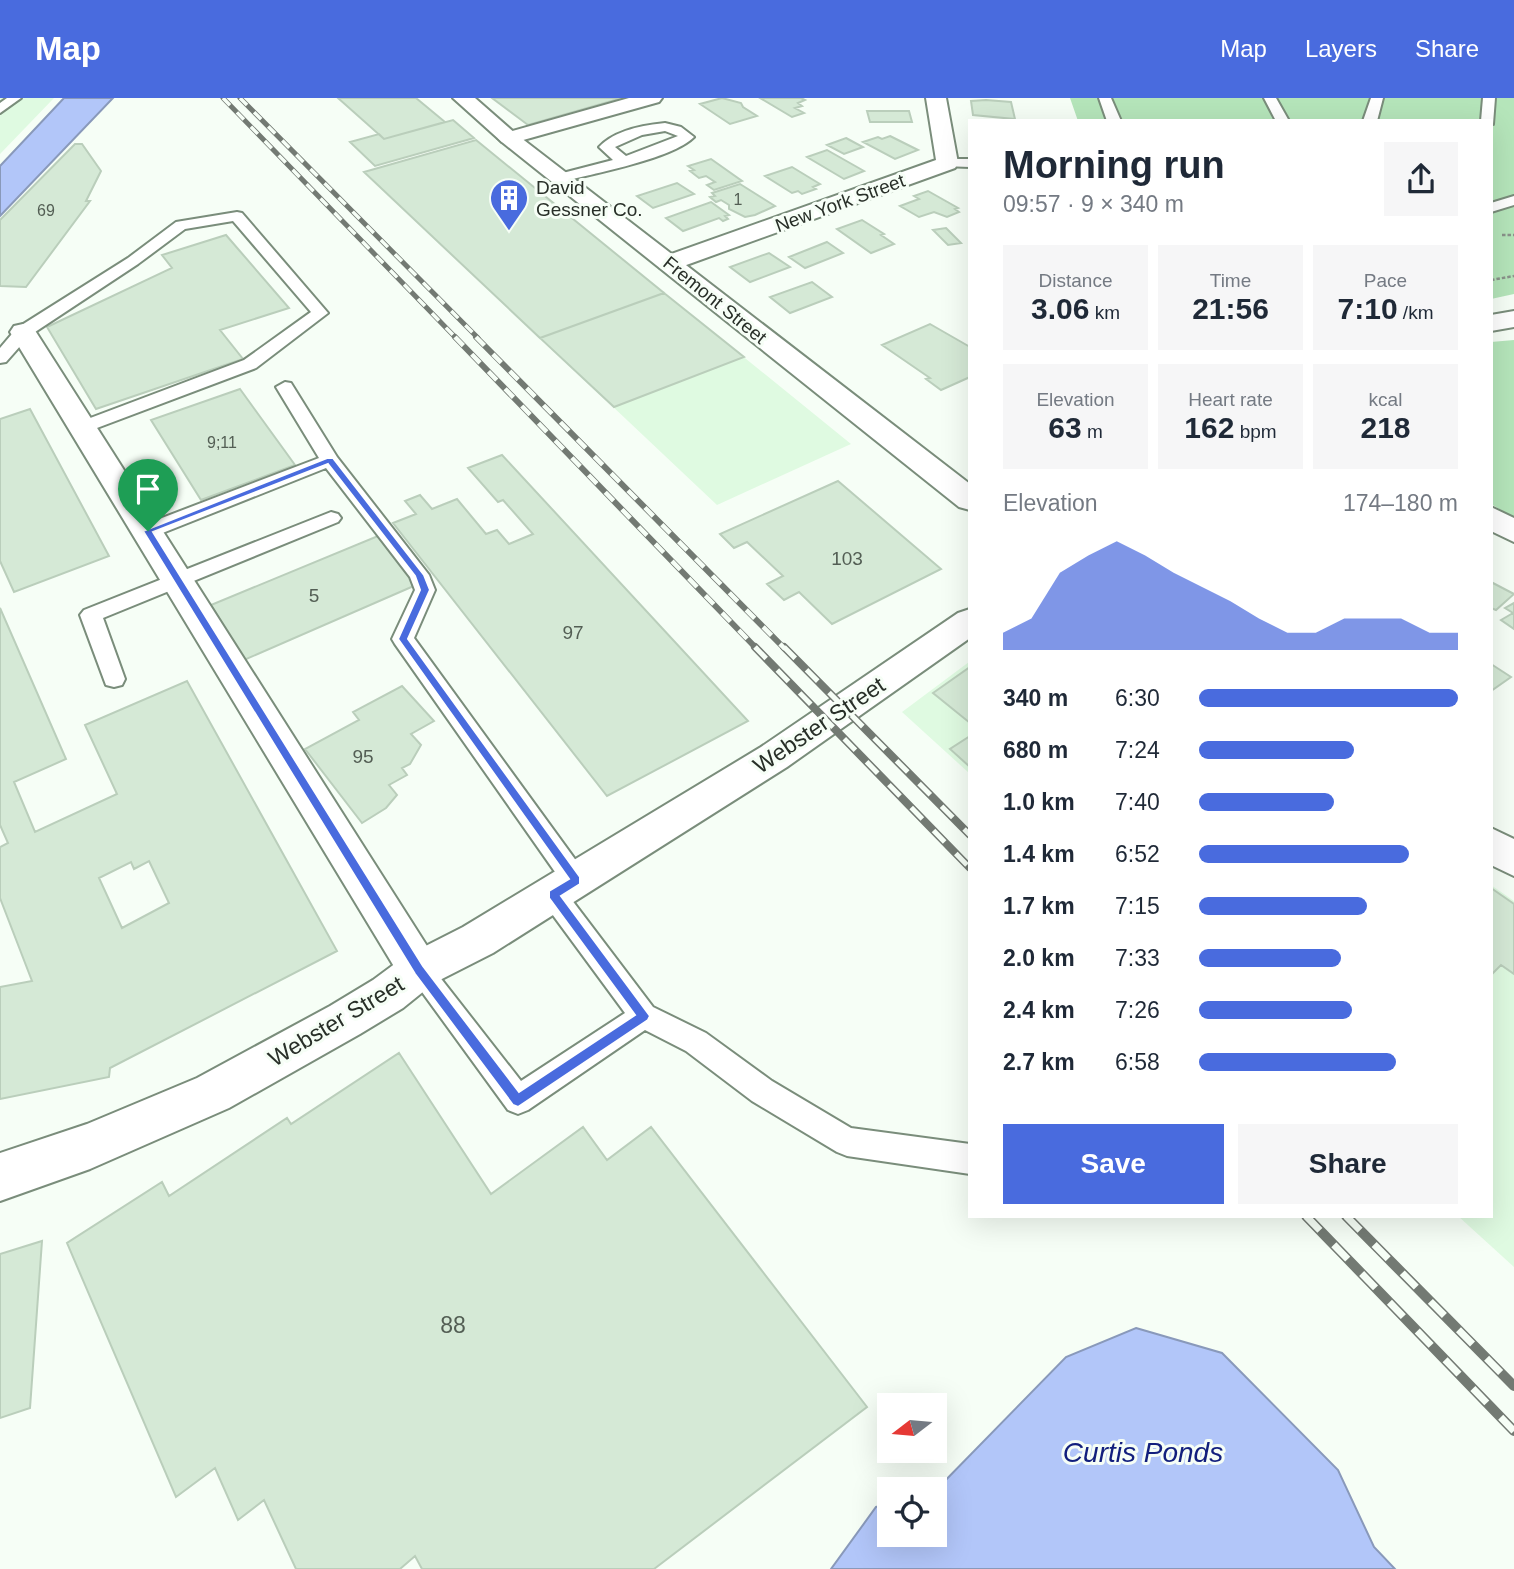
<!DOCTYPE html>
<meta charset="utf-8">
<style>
:root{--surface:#fff;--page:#f6f6f7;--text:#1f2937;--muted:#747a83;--accent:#496bde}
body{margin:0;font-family:Helvetica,sans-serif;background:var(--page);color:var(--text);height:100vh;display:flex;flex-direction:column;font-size:26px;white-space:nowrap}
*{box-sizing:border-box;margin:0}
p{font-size:23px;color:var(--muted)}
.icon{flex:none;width:38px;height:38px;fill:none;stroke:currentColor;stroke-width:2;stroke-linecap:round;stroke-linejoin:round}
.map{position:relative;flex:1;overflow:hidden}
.panel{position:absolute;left:968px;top:21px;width:525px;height:1099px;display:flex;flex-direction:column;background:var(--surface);border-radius:0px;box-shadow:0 7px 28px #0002}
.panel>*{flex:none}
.needle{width:46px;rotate:254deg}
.buttons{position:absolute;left:877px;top:1295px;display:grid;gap:14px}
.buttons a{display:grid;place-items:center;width:70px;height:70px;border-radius:0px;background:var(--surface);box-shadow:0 7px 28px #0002;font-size:35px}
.pin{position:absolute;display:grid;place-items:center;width:60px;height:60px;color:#fff;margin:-72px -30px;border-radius:50% 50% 50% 0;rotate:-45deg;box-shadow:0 0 7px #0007}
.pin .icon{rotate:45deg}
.round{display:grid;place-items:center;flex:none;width:74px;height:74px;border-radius:0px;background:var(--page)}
.headline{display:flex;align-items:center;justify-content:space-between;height:119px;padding:0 35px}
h1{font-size:38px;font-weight:700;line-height:52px}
.metrics{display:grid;grid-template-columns:repeat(3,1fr);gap:10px;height:119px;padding:7px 35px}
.metrics div{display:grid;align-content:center;border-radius:0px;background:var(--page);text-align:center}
.metrics b{font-size:30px;font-weight:700}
.metrics small{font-size:19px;font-weight:400}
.metrics p{font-size:19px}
.chart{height:196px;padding:14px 35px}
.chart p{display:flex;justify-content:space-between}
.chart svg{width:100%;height:126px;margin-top:7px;fill:var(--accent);opacity:.7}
.action{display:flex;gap:14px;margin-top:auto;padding:14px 35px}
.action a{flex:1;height:80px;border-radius:0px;background:var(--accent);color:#fff;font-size:28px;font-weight:700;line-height:80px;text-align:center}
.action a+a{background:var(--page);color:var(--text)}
ul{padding:0 35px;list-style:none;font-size:23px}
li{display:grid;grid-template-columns:112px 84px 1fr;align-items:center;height:52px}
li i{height:18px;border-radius:9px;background:var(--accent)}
header{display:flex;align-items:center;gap:42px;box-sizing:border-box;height:98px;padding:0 35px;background:var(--accent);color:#fff}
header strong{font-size:33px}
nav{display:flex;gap:38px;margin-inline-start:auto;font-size:24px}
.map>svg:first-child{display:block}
</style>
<header>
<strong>Map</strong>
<nav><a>Map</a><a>Layers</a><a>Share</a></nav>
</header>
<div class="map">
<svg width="1514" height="1471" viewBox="0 0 1514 1471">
<rect width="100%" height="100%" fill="#f6fef6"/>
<path fill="#dffae1" d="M0,0H54L0,56Z
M476,42L851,346L717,407L364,74Z
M969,564V675L902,614Z
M1491,787L1514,803V1169L1458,1118H1491Z"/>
<path fill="#b5e5ba" d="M1070,0H1514V196L1491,201V23H1078Z
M1514,242V420L1491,406V244Z"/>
<path fill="#b2c6f9" stroke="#8999ba" stroke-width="2" d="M64,0H113L0,118V68Z
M1136,1230L1222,1255L1338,1372L1374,1449L1395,1471H831L876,1409L889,1406V1437H934L935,1393L1066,1259Z"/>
<path fill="#d5e9d6" stroke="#bacebb" stroke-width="2" fill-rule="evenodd" d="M338,0H416L445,24L384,41Z
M492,0H622L528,27Z
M722,0L741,5L743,9L757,18L730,26L700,6Z
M760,0H801L805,2L798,5L802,8L795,10L804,15L792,19Z
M986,2L1011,4L1015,21L973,17L971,3Z
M867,13H909L912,24H870Z
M453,22L474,40L375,68L350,44L379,36L384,41Z
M890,38L918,52L895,61L863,44L878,39L882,41Z
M846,40L863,49L844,56L827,47Z
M476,42L664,195L540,240L364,74Z
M75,46H82L101,73L86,103H90L26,189L0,188V122Z
M827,52L864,73L844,81L807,59Z
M711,61L742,83L714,92L707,87L715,84L706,78L699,80L690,73L694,72L688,68Z
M792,69L820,86L813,89L816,91L802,96L798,93L792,95L765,78Z
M677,85L694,96L653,110L637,98Z
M740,86L775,108L755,117L745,119L729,111V107L721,102L716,104L710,99L715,98L712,95Z
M928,93L958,110L955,111L959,114L947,119L934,114L919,119L900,108L919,101L914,98Z
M711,104L729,117L725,118L728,121L723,123L719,120L683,133L666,120Z
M862,122L884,136L881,137L894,146L871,155L837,131Z
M946,130L961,145L948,147L933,132Z
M226,137L289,210L220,232L243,261L96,311L47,229L172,170L162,157Z
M827,144L843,155L805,170L789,159Z
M769,155L790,169L750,184L730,169Z
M812,184L832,199L790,215L770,199Z
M664,195L744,259L614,309L540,240Z
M930,226L970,249V279L941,292L926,281L930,280L882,247Z
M240,291L295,367L201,402L151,322Z
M30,311L109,458L14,494L0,463V321Z
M502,357L748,623L607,698L393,425L416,416L405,403L420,397L432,411L457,401L486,436L497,432L509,446L533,436L503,402L498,404L468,370Z
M838,383L941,471L832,526L799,494L784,502L767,486L783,478L747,444L734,450L720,436Z
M378,438L416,487L244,562L211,507Z
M1491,484L1514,496L1496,512L1491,510Z
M1514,505V531L1501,522L1513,515L1505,510Z
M0,510L66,661L14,684L35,734L117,696L85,627L187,583L337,853L110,970L109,979L0,1001V889L32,883L0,800V749L8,745L0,727ZM149,763L169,805L122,830L99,780L131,764L134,771Z
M1491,566L1511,579L1491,593Z
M970,569V625L933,595Z
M402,588L434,623L411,636L421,647L410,666L402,670L407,677L389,687L397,697L386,710L362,725L305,651L359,622L353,614Z
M970,638V669L950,651Z
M1491,790L1514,806V876L1501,867L1491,877Z
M399,955L491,1096L583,1029L607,1062L651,1029L867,1309L654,1471H422L415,1458L400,1471H296L264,1402L238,1422L215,1370L176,1399L67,1145L162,1084L169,1098L287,1020L291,1026Z
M42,1143L30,1310L0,1320V1156Z"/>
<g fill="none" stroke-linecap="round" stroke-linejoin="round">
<defs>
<path id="service" d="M7,0H21L0,15V5Z
M1099,0H1111L1121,23H1107Z
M1264,0H1276L1289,23H1276Z
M1371,0H1383L1377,23H1363Z
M1483,0H1495L1493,26L1491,23H1481Z
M665,25L681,29L694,39C672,61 592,76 560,84L553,80L555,77L613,62L599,49C615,32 644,27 665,25ZM665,33L678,38L626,58L615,49L642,37Z
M947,61H970V69L942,68V62Z
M1514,98V107L1491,114V105Z
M237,114L242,115L328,215L256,270L89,333H77L74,329L77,325L244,262L311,214L233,123L185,131L138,166L29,238L6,264L0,265V250L17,230L128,160L176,124Z
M285,284L291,285L337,359L429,477L435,492L414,540L585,775L589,783L585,791L576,794L567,791L395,546L392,541L415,492L410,479L326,370L155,438H141L138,433L141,428L319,360L276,289Z
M331,414L338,416L341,420L338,424L103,520L125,581L122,587L114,589L106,587L80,517L84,512Z
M553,786L562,789L653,909L706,935L772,983L851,1030L970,1046V1076L847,1058L837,1054L752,1003L686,953L645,932L528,1012L518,1016L508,1012L406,872L410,864L419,860L428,864L521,983L625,915L544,805L540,797L544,789Z"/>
<path id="minor" d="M629,0H662L659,4L509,46L502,44L498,40L502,36Z
M926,0H946L958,65L955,70L678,170L669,172L660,170L657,165L660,160L936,62Z
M23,226L32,228L36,234L434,859L440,872L434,885L419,891L404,885L10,234L14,228Z
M1491,409L1514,420V444L1491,433Z
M1491,730L1514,741V778L1491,767Z"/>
<path id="tertiary" d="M453,0H475L516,36L970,386V412L959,409L502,44Z"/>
<path id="secondary" d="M1514,213V229L1491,233V217Z
M970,511V540L787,669L493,855L434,885L403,910L360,936L229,1010L90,1071L0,1103V1055L87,1026L197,980L330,908L373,882L404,859L463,829L761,649L958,515Z"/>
</defs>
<use href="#service" stroke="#7a8d7b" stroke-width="4"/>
<use href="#minor" stroke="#7a8d7b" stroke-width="4"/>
<use href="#tertiary" stroke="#7a8d7b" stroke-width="4"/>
<use href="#secondary" stroke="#7a8d7b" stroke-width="4"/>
<path stroke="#8a928a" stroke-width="2.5" stroke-dasharray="3.5 2" stroke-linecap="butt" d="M1502,137H1514
M1491,182L1514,178"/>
<use href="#service" fill="#fff" fill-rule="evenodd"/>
<use href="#minor" fill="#fff" fill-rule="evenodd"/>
<use href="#tertiary" fill="#fff" fill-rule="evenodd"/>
<use href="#secondary" fill="#fff" fill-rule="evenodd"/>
<defs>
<path id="rail-far3" d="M223,0L456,240
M240,0L478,240"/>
<path id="rail-far2" d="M455,239L757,551
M476,239L785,551"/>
<path id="rail-far1" d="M755,549L970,770
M784,549L970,737"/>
<path id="rail" d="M1306,1118L1514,1333
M1346,1118L1514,1288"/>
</defs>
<use href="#rail-far3" stroke="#737a73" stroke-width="5"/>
<use href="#rail-far2" stroke="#737a73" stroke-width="6"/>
<use href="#rail-far1" stroke="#737a73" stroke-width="8"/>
<use href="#rail" stroke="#737a73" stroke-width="10"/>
<use href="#rail-far3" stroke="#f6fef6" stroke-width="3.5" stroke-dasharray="10" stroke-linecap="butt"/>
<use href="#rail-far2" stroke="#f6fef6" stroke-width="4.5" stroke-dasharray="12" stroke-linecap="butt"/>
<use href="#rail-far1" stroke="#f6fef6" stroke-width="5" stroke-dasharray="16" stroke-linecap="butt"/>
<use href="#rail" stroke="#f6fef6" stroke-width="7" stroke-dasharray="20" stroke-linecap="butt"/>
</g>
<path fill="#496bde" stroke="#fff" stroke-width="2" fill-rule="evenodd" d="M327,360H333L424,477L430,492L408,541L580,779V786L561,798L650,918L648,922L518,1009L513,1007L415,876L143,433ZM328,366L415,478L420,492L398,541L569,781L549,793V800L635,917L519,994L423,868L153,434Z"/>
<defs>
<symbol id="building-pin" viewBox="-11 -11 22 30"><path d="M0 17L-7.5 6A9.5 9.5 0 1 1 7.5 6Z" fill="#496bde" stroke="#f6fef6"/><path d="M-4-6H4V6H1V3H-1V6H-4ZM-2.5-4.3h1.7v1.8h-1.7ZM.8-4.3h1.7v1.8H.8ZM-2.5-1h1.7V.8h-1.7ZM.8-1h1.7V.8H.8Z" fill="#fff"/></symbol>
</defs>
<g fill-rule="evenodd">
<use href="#building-pin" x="487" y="78" width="44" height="60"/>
</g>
<g text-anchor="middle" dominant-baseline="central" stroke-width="6" stroke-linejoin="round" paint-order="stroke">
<g font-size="16" fill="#535e54">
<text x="738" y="101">1</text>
<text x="46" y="112">69</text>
<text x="222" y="344">9;11</text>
</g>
<g font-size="19" fill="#282f28" stroke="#f6fef6" text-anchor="start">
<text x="536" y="89">David<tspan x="536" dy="22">Gessner Co.</tspan></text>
</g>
<g font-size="19" fill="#282f28" stroke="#f6fef6">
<text transform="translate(840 105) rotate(-20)">New York Street</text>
<text transform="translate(715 202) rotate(39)">Fremont Street</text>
</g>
<g font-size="19" fill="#535e54">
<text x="847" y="460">103</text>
<text x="314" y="497">5</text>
<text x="573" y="534">97</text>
<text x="363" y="658">95</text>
</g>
<g font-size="23" fill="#282f28" stroke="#f6fef6">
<text transform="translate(819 627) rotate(-34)">Webster Street</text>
<text transform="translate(336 923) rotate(-31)">Webster Street</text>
</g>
<g font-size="23" fill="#535e54">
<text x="453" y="1227">88</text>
</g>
<g font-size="28" font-style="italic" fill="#121f7d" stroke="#f6fef6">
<text x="1143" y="1354">Curtis Ponds</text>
</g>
</g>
</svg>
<div class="buttons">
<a><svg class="needle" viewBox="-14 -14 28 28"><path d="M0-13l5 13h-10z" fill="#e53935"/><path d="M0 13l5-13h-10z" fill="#747a83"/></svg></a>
<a><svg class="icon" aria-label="locate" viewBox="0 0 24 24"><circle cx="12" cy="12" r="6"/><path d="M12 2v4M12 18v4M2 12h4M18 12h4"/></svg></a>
</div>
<div class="pin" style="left:148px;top:433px;background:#1e9e55"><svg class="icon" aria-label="arrive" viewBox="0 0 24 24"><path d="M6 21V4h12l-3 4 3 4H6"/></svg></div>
<section class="panel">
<div class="headline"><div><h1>Morning run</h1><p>09:57 · 9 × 340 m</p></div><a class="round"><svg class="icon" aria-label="share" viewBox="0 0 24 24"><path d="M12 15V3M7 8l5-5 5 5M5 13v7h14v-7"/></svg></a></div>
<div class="metrics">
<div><p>Distance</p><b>3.06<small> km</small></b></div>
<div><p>Time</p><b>21:56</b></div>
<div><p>Pace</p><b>7:10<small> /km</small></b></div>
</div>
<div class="metrics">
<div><p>Elevation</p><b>63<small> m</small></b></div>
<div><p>Heart rate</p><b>162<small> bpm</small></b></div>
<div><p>kcal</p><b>218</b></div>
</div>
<div class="chart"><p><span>Elevation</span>174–180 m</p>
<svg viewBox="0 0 160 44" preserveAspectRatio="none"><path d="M0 44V38L10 33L20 17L30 11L40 6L50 11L60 17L70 22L80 27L90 33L100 38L110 38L120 33L130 33L140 33L150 38L160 38V44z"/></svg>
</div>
<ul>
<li><b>340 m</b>6:30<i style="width:100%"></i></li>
<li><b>680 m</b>7:24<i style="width:60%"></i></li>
<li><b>1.0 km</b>7:40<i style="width:52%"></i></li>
<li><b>1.4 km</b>6:52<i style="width:81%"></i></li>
<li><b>1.7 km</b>7:15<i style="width:65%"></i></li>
<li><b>2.0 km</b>7:33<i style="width:55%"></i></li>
<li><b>2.4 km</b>7:26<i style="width:59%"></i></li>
<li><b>2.7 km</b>6:58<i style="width:76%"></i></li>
</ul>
<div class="action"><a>Save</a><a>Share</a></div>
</section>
</div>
